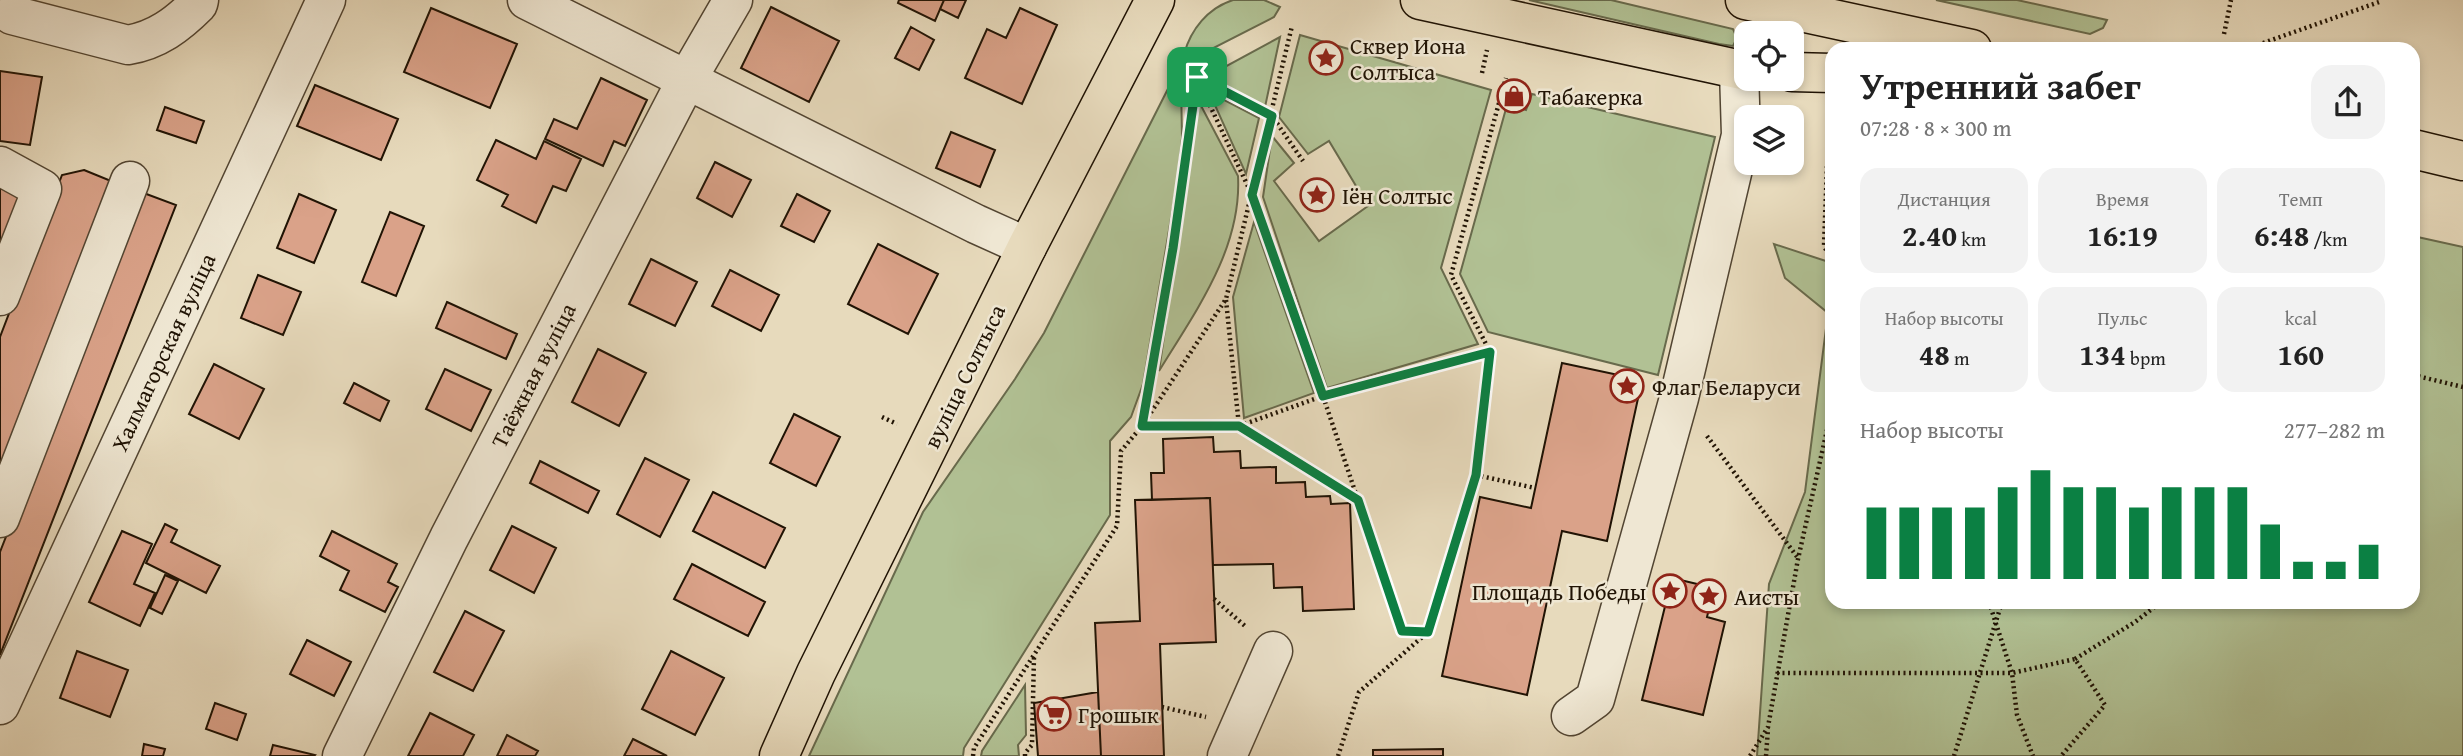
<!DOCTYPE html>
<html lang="ru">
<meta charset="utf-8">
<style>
:root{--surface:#fff;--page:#f2f2f2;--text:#222;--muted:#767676;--accent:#0b8043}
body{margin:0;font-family:"Gentium Book Plus",serif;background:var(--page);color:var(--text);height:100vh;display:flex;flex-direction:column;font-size:26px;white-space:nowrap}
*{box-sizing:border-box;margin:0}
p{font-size:23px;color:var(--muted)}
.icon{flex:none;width:38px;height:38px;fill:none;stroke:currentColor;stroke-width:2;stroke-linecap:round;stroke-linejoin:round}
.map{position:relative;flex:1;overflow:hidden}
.panel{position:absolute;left:1825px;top:42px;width:595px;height:567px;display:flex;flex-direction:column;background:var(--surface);border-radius:21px;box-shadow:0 4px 10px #0003}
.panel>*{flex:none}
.fabs{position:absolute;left:1734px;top:21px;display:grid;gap:14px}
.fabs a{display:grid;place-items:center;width:70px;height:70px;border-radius:14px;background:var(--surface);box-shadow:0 4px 10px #0003;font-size:35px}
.pin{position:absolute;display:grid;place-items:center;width:60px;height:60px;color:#fff;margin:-30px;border-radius:14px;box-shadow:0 4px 10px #0006}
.round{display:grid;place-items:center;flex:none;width:74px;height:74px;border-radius:21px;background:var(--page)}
.summary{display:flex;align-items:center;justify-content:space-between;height:119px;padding:0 35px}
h1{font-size:38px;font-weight:700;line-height:52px}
.stats{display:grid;grid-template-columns:repeat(3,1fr);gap:10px;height:119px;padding:7px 35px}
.stats div{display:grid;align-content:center;border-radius:18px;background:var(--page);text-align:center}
.stats b{font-size:30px;font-weight:700}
.stats small{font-size:19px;font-weight:400}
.stats p{font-size:19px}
.chart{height:196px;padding:14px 35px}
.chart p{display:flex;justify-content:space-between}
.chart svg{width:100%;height:126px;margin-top:7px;stroke:var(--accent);stroke-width:6}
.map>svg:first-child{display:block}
</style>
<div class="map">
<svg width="2463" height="756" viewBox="0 0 2463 756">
<rect width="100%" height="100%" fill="#e7dabc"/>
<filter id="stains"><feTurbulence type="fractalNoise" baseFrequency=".00286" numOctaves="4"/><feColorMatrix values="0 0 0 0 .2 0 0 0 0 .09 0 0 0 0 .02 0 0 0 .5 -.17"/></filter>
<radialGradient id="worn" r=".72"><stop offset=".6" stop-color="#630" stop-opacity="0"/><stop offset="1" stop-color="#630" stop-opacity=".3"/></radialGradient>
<path fill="#b1c194" stroke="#686a4c" stroke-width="2" d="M1233,0H1264L1280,7L1274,17L1196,57L1184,54C1191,29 1208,8 1233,0Z
M1529,0H1611L1733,29L1737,38L1733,46L1719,44Z
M1936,0H2017L2107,20L2103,28L2090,34Z
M1300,35L1491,90L1441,268L1478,344L1327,388L1263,197L1272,136L1294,163L1274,181L1319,241L1368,206L1329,141L1308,154L1279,117Z
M1280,37L1265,107L1208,76Z
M1174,77L1181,81L1182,138L1178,177L1143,384L1131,417L1110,441V515L964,748L963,756H809L923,512L1015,379L1044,333Z
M1209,92L1259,118L1246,174Z
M1532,94L1715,137L1658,375L1488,332L1460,274L1507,105L1526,110Z
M1198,100L1238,176C1242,249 1195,312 1159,371Z
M1254,222L1314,393L1244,418L1233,297Z
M2413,236L2463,247V756H1757L1769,584L1805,492L1828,313L1785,278L1774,244L1832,263V602H2413Z
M1025,685L1026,735L1018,745L1019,756H981L982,751Z"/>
<path fill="#daa289" stroke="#201304" stroke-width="2" d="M899,0H944L935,21L898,3Z
M944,0H966L958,18L940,9Z
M771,7L839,41L809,102L741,68Z
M431,8L517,44L490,108L404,72Z
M1020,8L1057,25L1022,104L965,78L987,29L1006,38Z
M911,27L934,40L919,70L895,58Z
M0,71L42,77L30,145L0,141Z
M601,78L647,100L625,146L614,141L603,166L545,139L554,119L577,129Z
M315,85L398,119L381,160L297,126Z
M165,107L204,121L196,143L157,130Z
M951,132L995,150L980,187L936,168Z
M496,140L536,159L544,141L581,159L566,191L553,186L536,223L502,206L508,195L477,180Z
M715,162L751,180L732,217L697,198Z
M84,170L116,183L0,473V337L62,175Z
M0,186L28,196L0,266Z
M141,192L176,205L0,655V552Z
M299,194L336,210L314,263L277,248Z
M797,194L830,211L814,242L781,226Z
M390,212L424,226L396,296L362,282Z
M878,244L938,274L908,334L848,304Z
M651,259L697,282L675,326L629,304Z
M730,270L779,295L761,331L712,306Z
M258,275L301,292L283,335L241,318Z
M447,302L517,334L506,359L436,328Z
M598,349L646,373L619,426L572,402Z
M1562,363L1642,380L1607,541L1562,531L1527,695L1442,676L1480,497L1531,508Z
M214,364L264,389L239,439L189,414Z
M445,369L491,390L471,431L426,409Z
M354,383L389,401L380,421L344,403Z
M794,414L840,437L816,486L770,463Z
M1213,437L1214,452L1240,451L1241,468L1276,467V483L1305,482L1306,497L1330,496L1331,504L1350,503L1354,609L1303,611L1302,587L1274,588L1273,564L1213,565L1210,498L1152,500L1151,473H1164L1163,439Z
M645,458L689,480L660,537L617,514Z
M540,461L599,491L588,513L530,483Z
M713,492L785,528L765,568L693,531Z
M1210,498L1216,642L1160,644L1164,756H1101L1095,623L1140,621L1135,500Z
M165,524L177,530L171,542L220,566L206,593L146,563Z
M512,526L556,548L534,593L490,570Z
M122,531L152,544L134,584L155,593L140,626L89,602Z
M332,531L397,564L388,582L398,587L385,612L340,590L349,571L320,556Z
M692,564L765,602L748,636L674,599Z
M165,575L178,581L162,614L150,608Z
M1672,578L1714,588L1707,617L1725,622L1703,715L1642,700Z
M465,611L504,631L473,691L434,672Z
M307,640L351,662L334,696L290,674Z
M77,651L128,670L110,717L60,698Z
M671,651L724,678L695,735L642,709Z
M1098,692L1101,756H1038L1034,703Z
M215,703L246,714L237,740L206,729Z
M430,713L474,735L463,756H408Z
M507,735L538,751L535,756H497Z
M633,739L667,756H624Z
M144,744L165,749L163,756H142Z
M273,745L315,755L314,756H270Z
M1443,749V756H1373V750Z"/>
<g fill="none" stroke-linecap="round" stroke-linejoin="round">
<defs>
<path id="minor" d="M527,0L976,224L1027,247
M12,15L128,45C157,40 177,25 198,4L199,0
M0,166L42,189L0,296
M0,518L130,181
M0,705L326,0
M1571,716L1595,699L1679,398L1741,135L1739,71
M342,756L449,538L686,81L733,0
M1227,756L1273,651"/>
<path id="major" d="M1420,0L1746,71
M1745,0L1972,49
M1792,72L1832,73
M2413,149L2463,161
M779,756L816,673L1027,247L1155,0"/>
</defs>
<use href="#minor" stroke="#524532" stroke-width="41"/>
<use href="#major" stroke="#201304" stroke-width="41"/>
<path stroke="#201304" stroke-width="4.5" stroke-dasharray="2 3.5" stroke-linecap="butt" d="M2224,34L2231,0
M2263,43L2379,2
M1482,73L1487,50
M1197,77L1173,248L1142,426H1239L1323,396L1490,352
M1197,77L1272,116L1303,161
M1198,80L1252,195L1323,396L1402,631L1427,632
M1827,166L1824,246L1832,261
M1226,300L1239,426L1358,500
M2413,375L2463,387
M882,417L897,424
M1707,436L1798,558
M1476,475L1535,488
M1214,599L1245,626
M1989,602L2012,673L2017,715L2033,756
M2075,659L2135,622L2161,602
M1777,673H2012L2075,659L2105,705L2061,756
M1162,707L1206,717
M973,756L974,748L1117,526L1121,451L1142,426L1226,299L1292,26
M1025,756V753L1032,745L1034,656
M1338,756L1359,692L1428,632L1476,475L1490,352L1451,275L1506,78
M1750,756L1768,727L1798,559L1832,408
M1766,756L1768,729
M1954,756L2002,602"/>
<use href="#minor" stroke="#efe7d3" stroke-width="38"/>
<use href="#major" stroke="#e7dabc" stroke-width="38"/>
</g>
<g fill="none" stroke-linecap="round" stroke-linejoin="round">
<defs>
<path id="route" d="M1197,77L1272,116L1252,195L1323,396L1490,352L1476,475L1428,632L1402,631L1358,500L1239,426H1142L1173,248Z"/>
</defs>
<use href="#route" stroke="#fff" stroke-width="14"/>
<use href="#route" stroke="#0b8043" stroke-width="9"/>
</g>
<defs>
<symbol id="sight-ring" viewBox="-11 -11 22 22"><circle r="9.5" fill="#efe7d3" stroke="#8f2418" stroke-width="1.5"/><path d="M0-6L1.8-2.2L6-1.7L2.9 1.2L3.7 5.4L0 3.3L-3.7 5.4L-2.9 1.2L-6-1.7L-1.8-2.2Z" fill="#8f2418"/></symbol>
<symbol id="shop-ring" viewBox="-11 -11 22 22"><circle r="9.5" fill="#efe7d3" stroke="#8f2418" stroke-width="1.5"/><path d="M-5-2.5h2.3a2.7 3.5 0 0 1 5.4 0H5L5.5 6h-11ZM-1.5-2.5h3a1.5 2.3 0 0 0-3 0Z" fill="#8f2418"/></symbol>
<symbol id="supermarket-ring" viewBox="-11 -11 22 22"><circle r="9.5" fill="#efe7d3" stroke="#8f2418" stroke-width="1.5"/><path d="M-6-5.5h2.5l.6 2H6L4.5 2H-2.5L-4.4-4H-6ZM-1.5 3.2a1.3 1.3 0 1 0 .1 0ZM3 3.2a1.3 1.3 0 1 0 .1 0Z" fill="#8f2418"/></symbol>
</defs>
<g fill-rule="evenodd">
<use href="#sight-ring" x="1307" y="39" width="38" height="38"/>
<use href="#shop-ring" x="1495" y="77" width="38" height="38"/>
<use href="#sight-ring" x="1298" y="176" width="38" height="38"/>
<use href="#sight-ring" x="1608" y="367" width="38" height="38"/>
<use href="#sight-ring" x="1651" y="572" width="38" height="38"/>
<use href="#sight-ring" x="1690" y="577" width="38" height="38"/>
<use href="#supermarket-ring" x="1035" y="695" width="38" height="38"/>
</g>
<g text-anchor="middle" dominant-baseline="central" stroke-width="5" stroke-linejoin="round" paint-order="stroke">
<g font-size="23" fill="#201304" stroke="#efe7d3" text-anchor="start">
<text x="1350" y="45">Сквер Иона<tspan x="1350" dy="26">Солтыса</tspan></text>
<text x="1538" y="96">Табакерка</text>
<text x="1342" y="195">Іён Солтыс</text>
<text x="1652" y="386">Флаг Беларуси</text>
<text x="1646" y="591" text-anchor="end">Площадь Победы</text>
<text x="1734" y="596">Аисты</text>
<text x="1078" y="714">Грошык</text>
</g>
<g font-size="23" fill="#201304" stroke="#efe7d3">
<text transform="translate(163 352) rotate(-65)">Халмагорская вуліца</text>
<text transform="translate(533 375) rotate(-63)">Таёжная вуліца</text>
<text transform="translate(964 376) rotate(-64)">вуліца Солтыса</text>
</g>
</g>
<rect width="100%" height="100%" filter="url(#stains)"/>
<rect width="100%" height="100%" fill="url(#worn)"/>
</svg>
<div class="fabs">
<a><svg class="icon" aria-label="locate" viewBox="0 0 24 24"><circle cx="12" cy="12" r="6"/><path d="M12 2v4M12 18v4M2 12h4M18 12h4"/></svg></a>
<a><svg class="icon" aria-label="layers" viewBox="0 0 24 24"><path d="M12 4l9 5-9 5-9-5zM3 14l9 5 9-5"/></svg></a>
</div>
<div class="pin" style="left:1197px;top:77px;background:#1e9e55"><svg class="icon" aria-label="arrive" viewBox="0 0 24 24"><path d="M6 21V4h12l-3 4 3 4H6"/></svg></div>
<section class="panel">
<div class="summary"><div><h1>Утренний забег</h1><p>07:28 · 8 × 300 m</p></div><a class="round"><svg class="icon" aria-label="share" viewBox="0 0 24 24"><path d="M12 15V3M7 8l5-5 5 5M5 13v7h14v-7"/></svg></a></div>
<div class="stats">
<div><p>Дистанция</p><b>2.40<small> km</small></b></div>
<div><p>Время</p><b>16:19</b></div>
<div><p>Темп</p><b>6:48<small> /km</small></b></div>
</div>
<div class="stats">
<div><p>Набор высоты</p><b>48<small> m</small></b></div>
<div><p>Пульс</p><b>134<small> bpm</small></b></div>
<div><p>kcal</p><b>160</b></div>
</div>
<div class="chart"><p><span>Набор высоты</span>277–282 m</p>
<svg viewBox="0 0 160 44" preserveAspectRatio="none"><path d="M5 44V19M15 44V19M25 44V19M35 44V19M45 44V12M55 44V6M65 44V12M75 44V12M85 44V19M95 44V12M105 44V12M115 44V12M125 44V25M135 44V38M145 44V38M155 44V32"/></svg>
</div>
</section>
</div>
